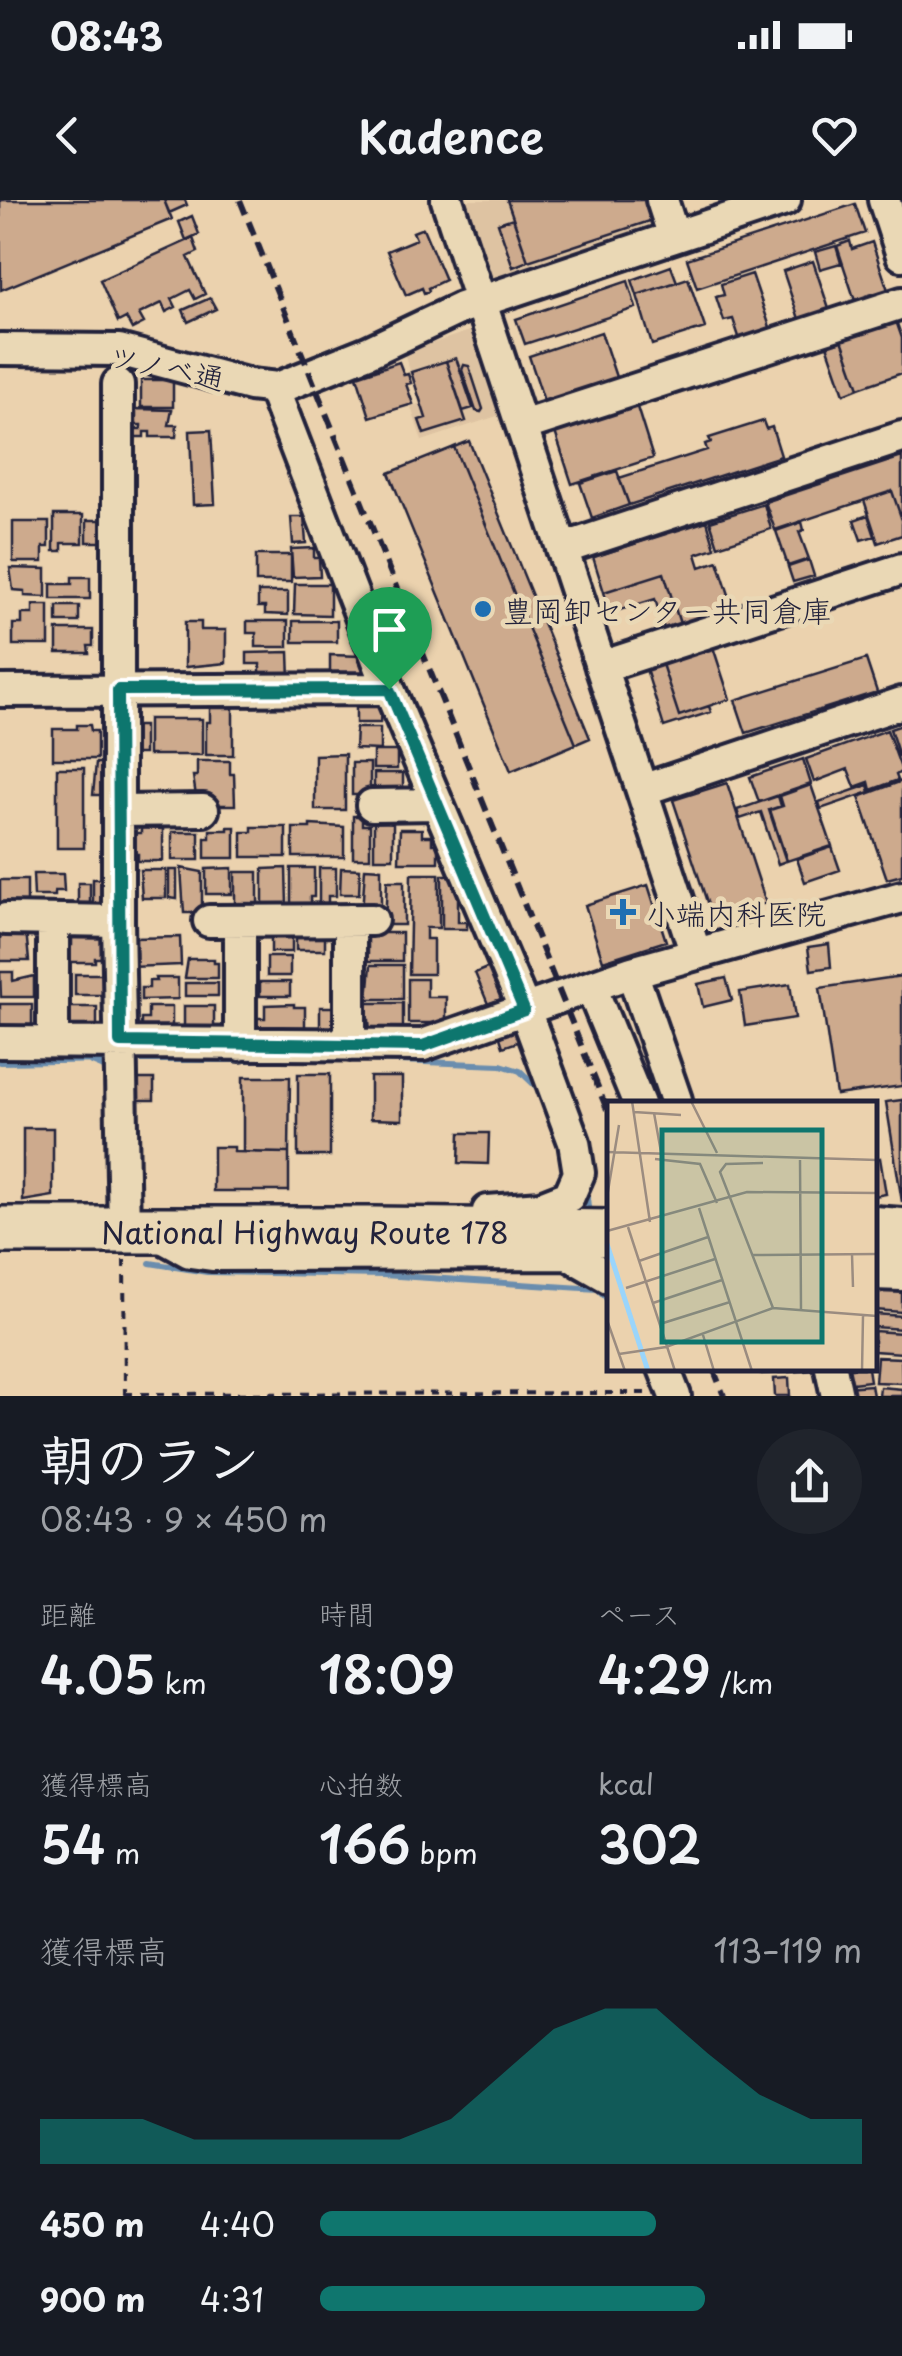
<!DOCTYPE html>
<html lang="ja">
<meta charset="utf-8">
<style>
:root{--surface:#171b24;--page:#20242c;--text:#f1f3f6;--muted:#9ea1a6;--accent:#0f766e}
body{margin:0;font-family:"Playpen Sans","Klee One",sans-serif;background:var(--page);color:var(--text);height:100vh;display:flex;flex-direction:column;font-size:38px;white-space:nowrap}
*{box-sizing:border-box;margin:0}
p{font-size:32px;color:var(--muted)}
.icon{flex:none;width:55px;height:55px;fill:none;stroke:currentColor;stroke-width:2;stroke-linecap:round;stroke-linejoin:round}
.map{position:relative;height:1196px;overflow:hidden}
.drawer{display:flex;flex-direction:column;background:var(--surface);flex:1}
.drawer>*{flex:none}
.pin{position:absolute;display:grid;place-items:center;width:85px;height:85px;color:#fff;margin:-102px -42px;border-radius:50% 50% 50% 0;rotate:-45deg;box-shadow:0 0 10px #0007}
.pin .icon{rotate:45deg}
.round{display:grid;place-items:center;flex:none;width:105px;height:105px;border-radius:52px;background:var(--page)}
.headline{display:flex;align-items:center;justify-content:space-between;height:170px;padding:0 40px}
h1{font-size:55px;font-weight:600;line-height:75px}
.figures{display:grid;grid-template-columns:repeat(3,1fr);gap:15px;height:170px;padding:10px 40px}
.figures div{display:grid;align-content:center}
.figures b{font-size:50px;font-weight:600}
.figures small{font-size:28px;font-weight:400}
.figures p{font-size:28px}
.chart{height:280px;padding:20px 40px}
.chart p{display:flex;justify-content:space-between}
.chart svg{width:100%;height:180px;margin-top:10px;fill:var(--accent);opacity:.7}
ul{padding:0 40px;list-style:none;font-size:32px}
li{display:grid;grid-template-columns:160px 120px 1fr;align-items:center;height:75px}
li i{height:25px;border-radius:12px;background:var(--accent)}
.status{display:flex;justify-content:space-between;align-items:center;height:70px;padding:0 50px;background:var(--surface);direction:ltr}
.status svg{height:28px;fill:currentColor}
header{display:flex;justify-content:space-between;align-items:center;height:130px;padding:0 40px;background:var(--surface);font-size:45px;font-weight:600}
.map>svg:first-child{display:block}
</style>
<div class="status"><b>08:43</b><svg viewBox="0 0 49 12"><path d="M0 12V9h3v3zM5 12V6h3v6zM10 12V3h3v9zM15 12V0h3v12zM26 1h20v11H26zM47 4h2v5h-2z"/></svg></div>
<header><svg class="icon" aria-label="back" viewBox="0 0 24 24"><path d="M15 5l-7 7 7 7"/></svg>Kadence<svg class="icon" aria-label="heart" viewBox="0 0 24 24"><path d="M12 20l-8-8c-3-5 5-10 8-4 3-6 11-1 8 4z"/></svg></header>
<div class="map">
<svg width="902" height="1196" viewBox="0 0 902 1196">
<rect width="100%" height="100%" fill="#ebd2ae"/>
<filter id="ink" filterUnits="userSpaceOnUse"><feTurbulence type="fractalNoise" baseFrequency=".01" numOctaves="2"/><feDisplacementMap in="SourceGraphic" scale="20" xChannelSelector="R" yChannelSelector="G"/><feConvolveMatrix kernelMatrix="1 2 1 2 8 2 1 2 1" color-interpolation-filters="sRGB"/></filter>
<g filter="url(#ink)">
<path fill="#dec3a2" d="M461,0H652L659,22L489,80Z
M475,129L503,214L422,241L411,207L421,203L404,153Z"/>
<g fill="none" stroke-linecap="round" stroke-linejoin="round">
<path stroke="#6a8dae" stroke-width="6" d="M129,860H373L501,865L520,871L542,892
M0,862L112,860
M92,862L104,867L108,881
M586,988L589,1016
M150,1063L207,1072L383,1075L598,1089
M597,1083L598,1089L610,1102"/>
</g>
<path fill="#cdaa8d" stroke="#22223b" stroke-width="2.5" d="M0,0H164L172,19L1,90Z
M164,0H185L187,5L169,13Z
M507,0H649L656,19L528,61Z
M855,4L865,33L697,88L687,59Z
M192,16L199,34L186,40L179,22Z
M513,18L528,61L513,67L498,23Z
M423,28L445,80L428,88L429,91L424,93L422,88L406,95L387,51L416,39L413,32Z
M193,38L198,52L188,57L205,94L195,99L190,90L172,99L176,107L166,112L162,103L139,114L144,123L132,129L126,118L118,122L100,80Z
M850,41L852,49L872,42L889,93L856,104L837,46Z
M836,46L841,63L820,69L815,52Z
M813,61L831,115L801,125L783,71Z
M671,66L677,82L637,95L632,80Z
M752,74L772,133L741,143L733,119L724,121L716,97L724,95L721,84Z
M688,78L705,128L652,145L637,95Z
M628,81L636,108L525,144L516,119Z
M210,98L216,109L188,122L183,110Z
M895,118L902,138V173L859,188L841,137Z
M601,132L618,183L546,207L529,156Z
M841,137L859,188L844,194L826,142Z
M456,158L473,208L463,211L446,161Z
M446,161L466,221L424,234L419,220L426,218L411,172Z
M399,162L404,175L408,174L411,183L406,184L413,204L370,217L357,176Z
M464,165L469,166L483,209L481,212L476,211L462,170Z
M141,180H173V207H141Z
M636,204L653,258L572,284L554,229Z
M136,209L172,210L169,225H177L176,237H150V232H144V237H127V229H141V225H136Z
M763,221L766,229L772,227L781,256L629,305L619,278L707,250L705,244L711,242L709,238Z
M211,230L215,304L193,305L190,231Z
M469,241L590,538L576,544L454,247Z
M454,247L576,544L511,571L389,273Z
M902,257V320L892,291L775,330L765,302Z
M617,271L629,305L592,318L580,283Z
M892,291L902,320V335L878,343L864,300Z
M764,304L771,329L718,346L710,321Z
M54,315H83V343H62V351H54Z
M868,315L875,336L861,340L854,320Z
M291,317H304L306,343L293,344Z
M87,320H104V342H87Z
M707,321L715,348L696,354L700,367L718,361L734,410L681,427L664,373L604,392L593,357Z
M13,322H49V347H43V362H13Z
M802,322L804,330L799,332L809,359L788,366L776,331Z
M314,348V358H319L320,376L293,377L291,349Z
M256,355H291V382H256Z
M809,360L814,376L793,382L788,367Z
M10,368L46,369V397L25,396V391L13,390Z
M664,373L681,427L665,432L655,399L610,413L604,392Z
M72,377H90V399H51V384H72Z
M295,384H330V415L294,414Z
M258,392H288V415L265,414V407H258Z
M33,405H49V445H13V424H22V414H33Z
M57,406H79V422H57Z
M247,421H288V447H256V433H247Z
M293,421H337V442H293Z
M185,422H201V430H226V463L185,467Z
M57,430H93V446H88L89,453H57Z
M713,447L730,499L679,516L662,464Z
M289,452L290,480H260V464H247V453Z
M330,455L363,456V482L330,481Z
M866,459L877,492L746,533L735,500Z
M662,464L679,516L709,506L711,512L664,527L646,469Z
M356,501L381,502L380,523H356Z
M210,508H233V555H206V522H210Z
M148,519H202V555H148Z
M77,525H90L91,531H97V559H53V529H77Z
M902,525V555L899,556L890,529Z
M128,526H144V554H128Z
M356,528H380V550L355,549Z
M887,530L902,571L896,575L898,580L871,590L869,582L855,587L848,569L814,582L806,559Z
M373,551H397V569H373Z
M345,554V610H315V555Z
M803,559L811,584L759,602L750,577Z
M197,561H230V574H234L235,605H213V598L196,596L193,576H197Z
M96,563H108V595H93Z
M352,563H370V591H364V595H352Z
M57,568H84V648H57Z
M374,573H403V594H374Z
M902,581V675L887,679L859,597Z
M727,583L766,703L713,720L673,600Z
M811,585L832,646L787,661L770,610L783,606L780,596Z
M868,585L870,592L821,609L819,602Z
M778,596L781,606L769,610L786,661L778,664L761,612L740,619L737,610Z
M353,616H362V625H370V658H353Z
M374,619L393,623V658H374Z
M310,625L344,627V657H293V628H310Z
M228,627H235V658H205V638H210V630H228Z
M252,627H286V657H242V632H252Z
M141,628L163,629V661H138V654H131V633H141Z
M400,629H422V636H432V644H438V662H399Z
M172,632H199V660H172Z
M832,647L840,670L805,682L797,659Z
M181,668L202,672V713H184Z
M232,668V694H206V669Z
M286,668L287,706H263V669Z
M291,668H314V697H310V706L291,709Z
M319,668H336V696H328V710H319Z
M341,668L360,669L359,694H340Z
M365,668L381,669V704H371V714L362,713Z
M140,670H166V698H142Z
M169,670H177V699L169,698Z
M235,672H258V707L235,706Z
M33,674H63L64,691H55V696H34Z
M411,674H439V728H426V739H433V774H409Z
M442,675H458V722H467V729H442Z
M93,679H105V704H93Z
M0,680H27V708H0Z
M387,681H404V725H385Z
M78,683H90V705H78Z
M648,685L666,741L603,761L585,705Z
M277,729H292V752H271V737H277Z
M0,730H26L29,761H0Z
M296,732H325V750H296Z
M368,733H402V761H358V753H368Z
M180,737L181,765L130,767V759H136V753H132V738Z
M72,738H101V758H95V762H61V745H72Z
M829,744L831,767L811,770L808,747Z
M267,757H290V776H267Z
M188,759H214V763H218V778H185Z
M371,765H403V799H368Z
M494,765L507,797L488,804L475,773Z
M0,772H13V781L34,776V797H1Z
M75,774H107V795H75Z
M902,776V886L836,895L820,788Z
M155,778H178V799L141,800V788H149V781H156Z
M726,778L732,800L703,807L698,784Z
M408,779H427V797H446V823H408Z
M260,782H290V796H260Z
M185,783H218V796H185Z
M790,784L795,818L745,826L740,792Z
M360,803H403V831H370L369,820H360Z
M0,804H32V829H0Z
M294,804V807H305V828L272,829V834H253V818H265V805Z
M184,806H214V834H184Z
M63,807H97V829H63Z
M148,807H172V832L141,829V819H148Z
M320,807H339V827H320Z
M520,820L527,839L503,847L497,828Z
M298,874H330V956H298Z
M243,877H290L289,953L243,952Z
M370,877H402V920L370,919Z
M137,879H154V900H138Z
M902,900V1002L886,902Z
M23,928H53V996L23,1001Z
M460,933H489L488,964L459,963Z
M213,947H234V952L289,953V991H213Z
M880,958L886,994L874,996V959Z
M874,1091L902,1092V1112L874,1110Z
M874,1114L902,1116V1129L874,1127Z
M874,1131L902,1133V1153L874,1151Z
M877,1157L901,1158L902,1183L875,1182Z
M761,1168H818L819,1170L761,1174Z
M841,1168H868L870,1181L843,1184Z
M789,1178L790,1196H775L774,1179Z
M871,1185L873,1196H846L845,1187Z
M880,1187L902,1189V1196H879Z"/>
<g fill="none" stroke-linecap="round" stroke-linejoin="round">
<defs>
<path id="minor" d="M447,0L696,754
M662,0L674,37
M884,0L902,55
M0,149L119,150L250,185L278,188L368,152L461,108L785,0
M118,184V721L124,1030
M273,188L389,489L525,810L574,942L579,973L569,996L541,1007L488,1011
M522,226L902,103
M562,349L902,237
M601,467L902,369
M0,491L389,489
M642,590L902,503
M372,605L438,604
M118,611L203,610
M6,719L118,721
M53,720V842
M209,721L372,720
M240,721V845
M632,772L676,900
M591,787L639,904
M0,842L423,845L632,772L902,697
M350,845V720
M874,1022L902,1024
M157,1034L190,1052L212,1055L568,1054L610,1078
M874,1074L902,1075
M664,1168L675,1196
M831,1168L837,1196"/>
<path id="highway" d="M0,1030H374L610,1033
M874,1047L902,1049"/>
</defs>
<use href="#minor" stroke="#22223b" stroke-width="38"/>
<use href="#highway" stroke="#22223b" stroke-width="52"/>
<path stroke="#22223b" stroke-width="4" stroke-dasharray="8 8" stroke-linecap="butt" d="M124,1060L125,1195
M125,1194L645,1193"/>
<use href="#minor" stroke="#ead8b5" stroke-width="30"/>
<use href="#highway" stroke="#ead8b5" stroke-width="45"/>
<path stroke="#22223b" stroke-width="6" stroke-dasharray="15 8" stroke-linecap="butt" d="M240,0L610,917
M713,1168L724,1196"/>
</g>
</g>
<g fill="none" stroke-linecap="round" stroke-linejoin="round" filter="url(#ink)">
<defs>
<path id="route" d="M389,489L524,810L423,846L120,842L118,490Z"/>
</defs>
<use href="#route" stroke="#fff" stroke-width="20"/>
<use href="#route" stroke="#0f766e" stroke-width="12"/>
</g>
<g fill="#1f6fb2" stroke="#ead8b5" stroke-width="4">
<circle cx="483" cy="409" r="10"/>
<path d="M618 697h10v10h10v10h-10v10h-10v-10h-10v-10h10z"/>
</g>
<g text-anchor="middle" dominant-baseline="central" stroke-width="9" stroke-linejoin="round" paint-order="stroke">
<g font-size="30" fill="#22223b" stroke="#ead8b5">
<text transform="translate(167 166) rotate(12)">ツノベ通</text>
<text x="305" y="1031">National Highway Route 178</text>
</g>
<g font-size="30" fill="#22223b" stroke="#ead8b5" text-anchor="start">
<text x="503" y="409">豊岡卸センター共同倉庫</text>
<text x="646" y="712">小端内科医院</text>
</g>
</g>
<g transform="translate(607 901)">
<rect width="270" height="270" fill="#ebd2ae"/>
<path fill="none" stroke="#9ad5fb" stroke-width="5" d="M0,143L41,270"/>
<path fill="none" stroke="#9b8c80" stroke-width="2.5" d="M25,0L43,121M84,0L110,52M27,11L74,14M47,12L54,51M0,51L270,59M48,58L93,63L110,102M193,59L194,208M156,62L119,63L113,71L166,207M0,96L12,24M92,107L145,270M21,126L68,270M0,130L140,91L270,92M245,153L246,186M146,154L270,153M32,160L101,136M19,187L108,158M46,202L115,179M166,207L270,215M0,219L18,270M53,223L123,201M96,234L107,270M12,253L59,246L166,207M255,270L256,215"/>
<path fill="#0f766e" fill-opacity="0.15" stroke="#0f766e" stroke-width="5" d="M55,29H215V241H55Z"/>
<rect width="270" height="270" fill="none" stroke="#22223b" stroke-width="5"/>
</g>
</svg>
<div class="pin" style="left:389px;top:489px;background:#1e9e55"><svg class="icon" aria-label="arrive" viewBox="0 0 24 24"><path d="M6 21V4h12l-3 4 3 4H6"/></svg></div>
</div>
<section class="drawer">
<div class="headline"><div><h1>朝のラン</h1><p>08:43 · 9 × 450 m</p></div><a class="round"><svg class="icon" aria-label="share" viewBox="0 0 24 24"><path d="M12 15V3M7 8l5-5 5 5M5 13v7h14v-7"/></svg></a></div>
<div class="figures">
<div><p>距離</p><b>4.05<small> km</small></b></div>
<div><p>時間</p><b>18:09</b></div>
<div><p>ペース</p><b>4:29<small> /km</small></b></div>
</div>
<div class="figures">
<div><p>獲得標高</p><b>54<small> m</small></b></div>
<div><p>心拍数</p><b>166<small> bpm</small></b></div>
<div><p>kcal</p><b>302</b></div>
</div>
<div class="chart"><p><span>獲得標高</span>113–119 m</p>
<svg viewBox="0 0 160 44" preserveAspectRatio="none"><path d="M0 44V33L10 33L20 33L30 38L40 38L50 38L60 38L70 38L80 33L90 22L100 11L110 6L120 6L130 17L140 27L150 33L160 33V44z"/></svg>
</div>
<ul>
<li><b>450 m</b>4:40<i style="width:62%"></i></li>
<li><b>900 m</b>4:31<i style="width:71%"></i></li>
</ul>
</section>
